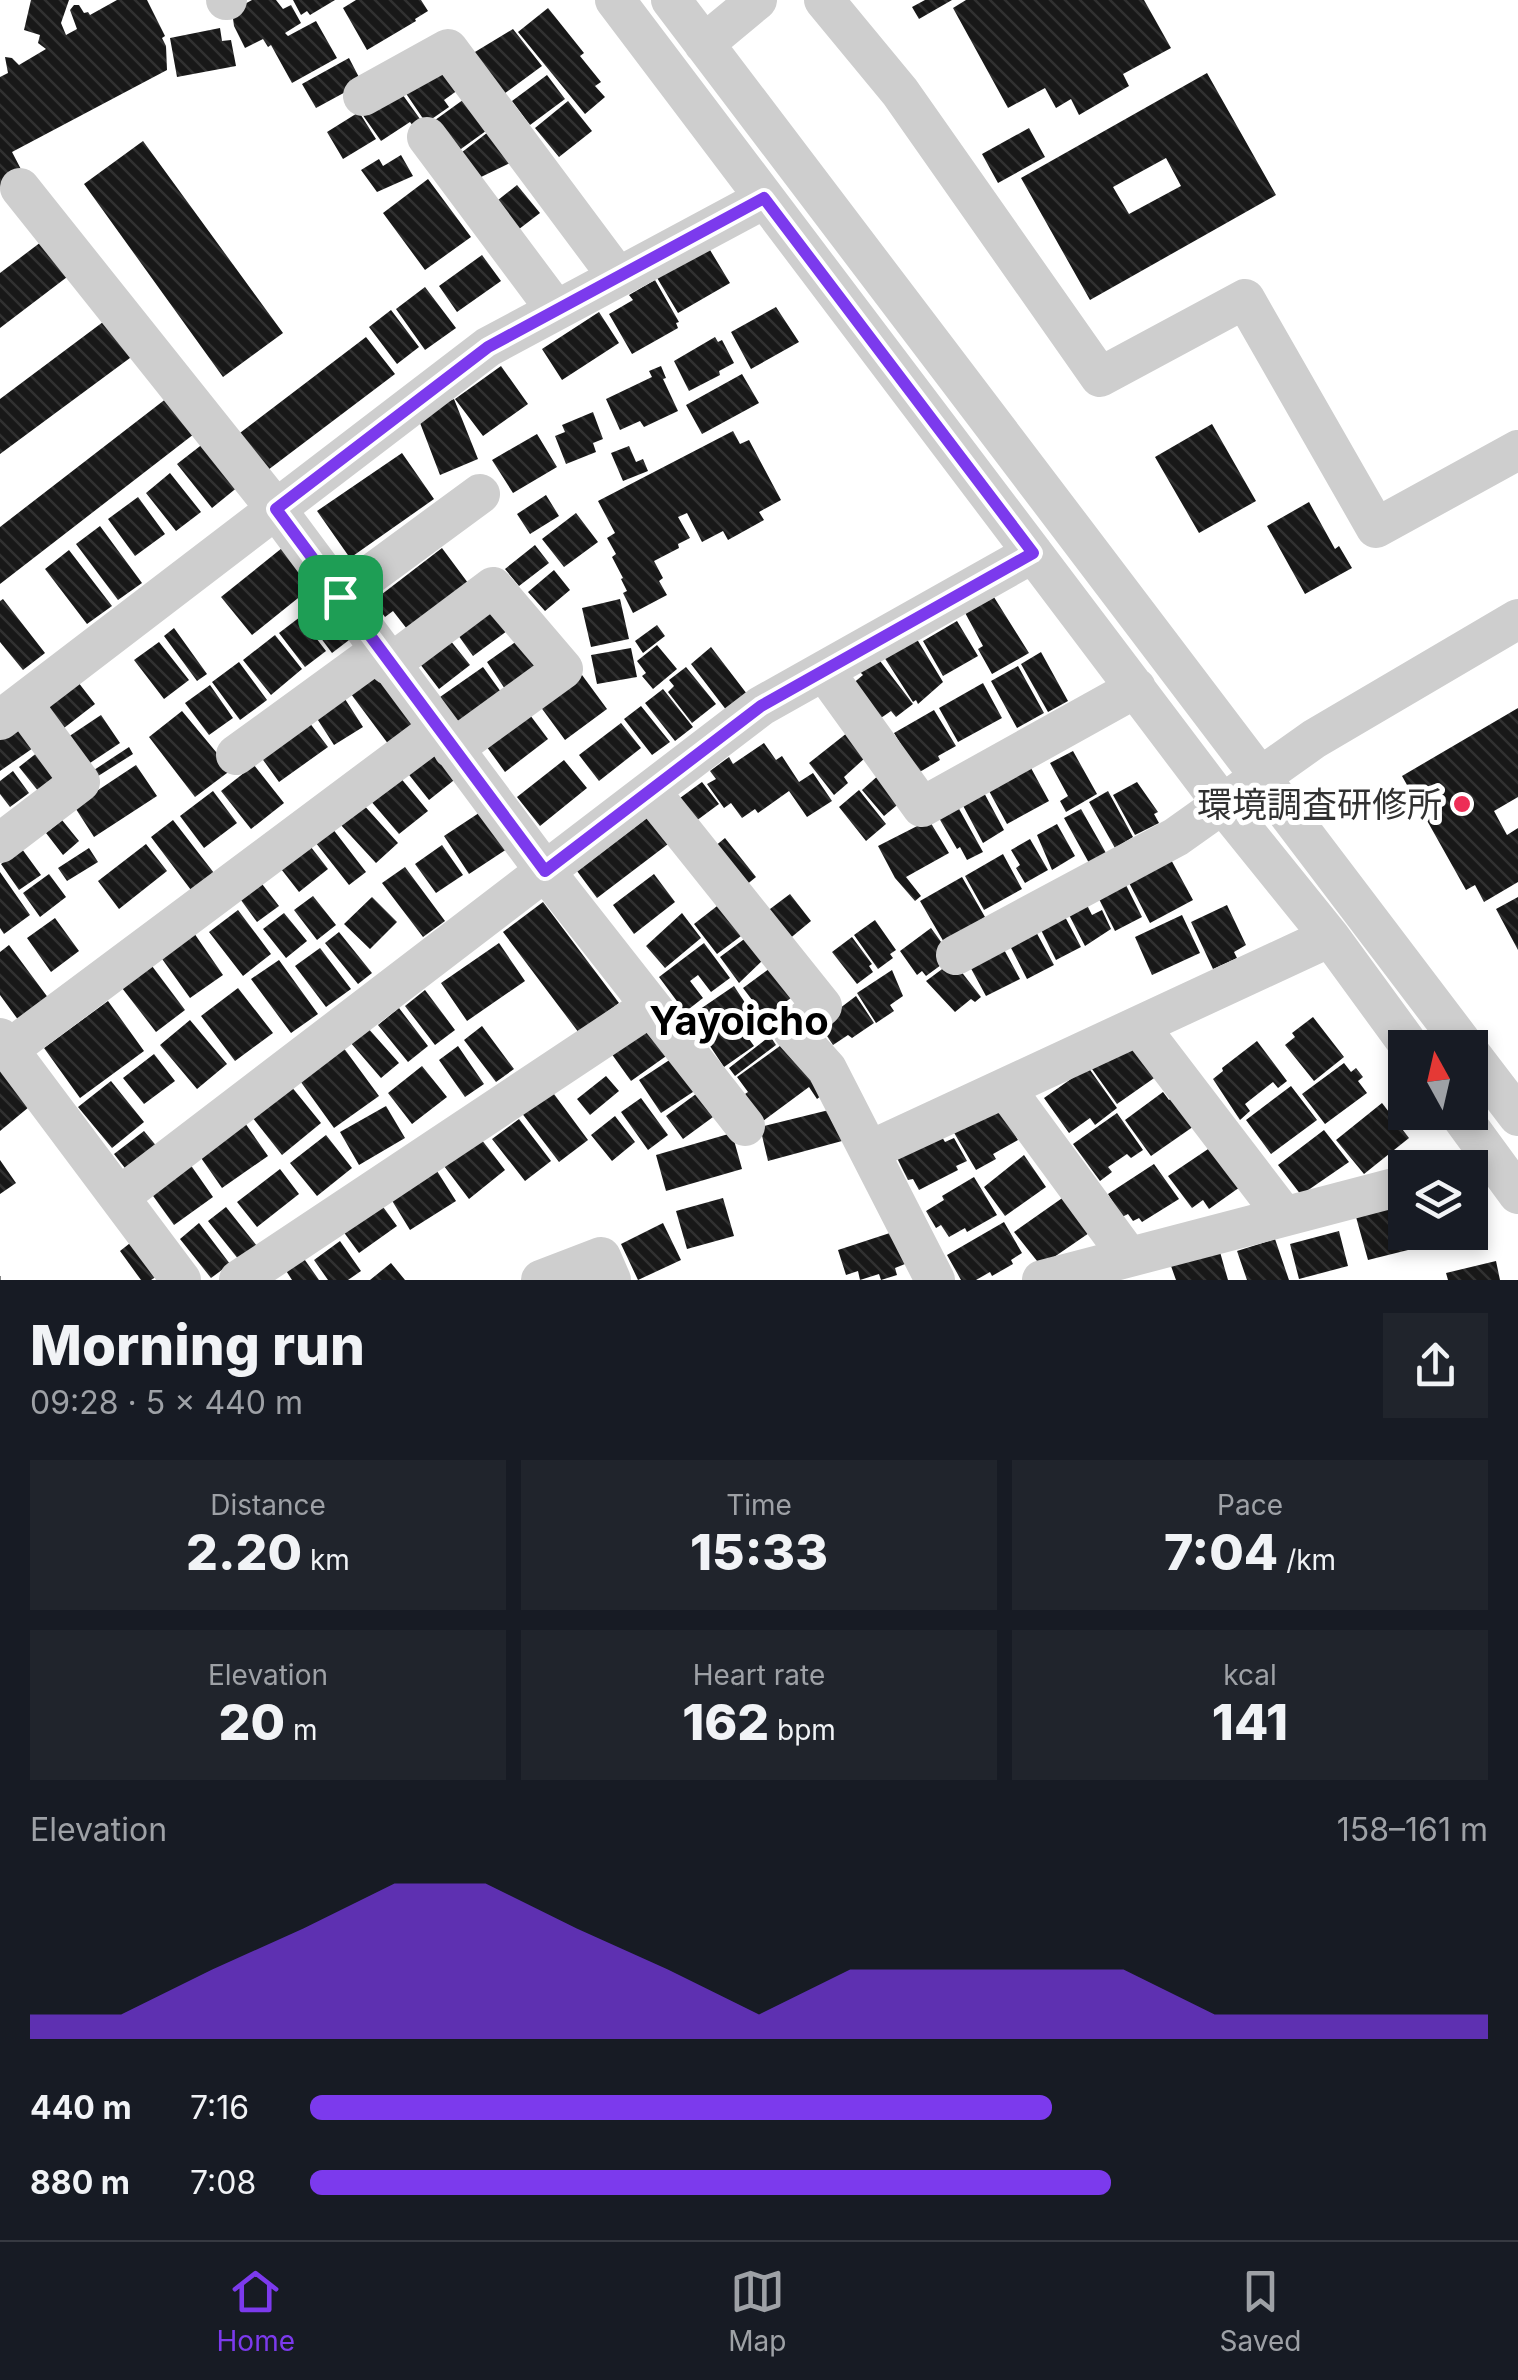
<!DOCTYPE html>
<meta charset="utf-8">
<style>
:root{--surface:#171b24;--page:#20242c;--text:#f1f3f6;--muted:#9ea1a6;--line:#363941;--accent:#7c3aed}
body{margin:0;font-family:Inter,"Noto Sans JP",sans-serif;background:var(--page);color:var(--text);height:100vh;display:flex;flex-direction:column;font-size:38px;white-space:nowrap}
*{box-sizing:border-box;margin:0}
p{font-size:32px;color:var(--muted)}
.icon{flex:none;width:55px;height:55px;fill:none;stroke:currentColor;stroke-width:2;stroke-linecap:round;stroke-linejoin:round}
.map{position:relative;height:1280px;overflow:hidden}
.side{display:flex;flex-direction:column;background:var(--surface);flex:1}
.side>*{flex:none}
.needle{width:65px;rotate:352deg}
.tools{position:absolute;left:1388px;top:1030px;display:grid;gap:20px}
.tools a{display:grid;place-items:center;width:100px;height:100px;border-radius:0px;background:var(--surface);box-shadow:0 5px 15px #0003;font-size:50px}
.pin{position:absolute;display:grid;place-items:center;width:85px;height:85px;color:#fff;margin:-42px;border-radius:20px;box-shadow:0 5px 15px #0006}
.round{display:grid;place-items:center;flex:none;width:105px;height:105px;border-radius:0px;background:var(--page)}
.overview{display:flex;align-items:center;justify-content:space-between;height:170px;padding:0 30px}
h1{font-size:55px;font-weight:800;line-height:75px}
.metrics{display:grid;grid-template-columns:repeat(3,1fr);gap:15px;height:170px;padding:10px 30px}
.metrics div{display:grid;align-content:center;border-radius:0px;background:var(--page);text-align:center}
.metrics b{font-size:50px;font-weight:800}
.metrics small{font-size:28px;font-weight:400}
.metrics p{font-size:28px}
.chart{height:280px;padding:20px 30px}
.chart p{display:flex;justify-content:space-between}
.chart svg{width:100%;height:180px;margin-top:10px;fill:var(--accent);opacity:.7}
ul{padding:0 30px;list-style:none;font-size:32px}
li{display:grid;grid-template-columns:160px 120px 1fr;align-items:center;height:75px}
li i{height:25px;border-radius:12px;background:var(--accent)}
.tabs{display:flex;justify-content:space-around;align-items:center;height:140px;border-top:2px solid var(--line);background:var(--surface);font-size:28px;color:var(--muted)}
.tabs a{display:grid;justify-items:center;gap:5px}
.tabs .current{color:var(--accent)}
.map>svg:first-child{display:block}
</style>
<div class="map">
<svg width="1518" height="1280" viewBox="0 0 1518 1280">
<defs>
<pattern id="building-back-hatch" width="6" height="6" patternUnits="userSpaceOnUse" patternTransform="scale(2.5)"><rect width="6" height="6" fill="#181818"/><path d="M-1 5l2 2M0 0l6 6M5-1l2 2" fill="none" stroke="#313131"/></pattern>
</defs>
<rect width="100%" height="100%" fill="#fff"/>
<path fill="url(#building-back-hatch)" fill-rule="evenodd" d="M31,0H69L61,23L66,35L77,29L70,10L74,5H79L84,13L88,12L90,15L117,0H147L165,36L162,38L166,46L167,70L12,152L24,175L0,189V77L8,73L5,57L12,58L19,65L46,49L38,43L40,35L24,30Z
M252,0H276L283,9L291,5L301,23L285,33L288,36L316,21L337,58L292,83L271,45L268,47L263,39L245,48L234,26L232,11Z
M293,0H335L310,15L307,11L301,15Z
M356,0H421L428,11L415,19L416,21L367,50L343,8Z
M925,0H952L919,19L912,7Z
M966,0H1144L1171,48L1123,74L1129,86L1079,115L1071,99L1056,108L1045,88L1008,108L953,8Z
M548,8L584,53L580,56L601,82L595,86L605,97L585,114L518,32Z
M220,28L222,41L231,40L236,66L177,77L170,38Z
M513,29L542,66L501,96L470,55Z
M349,58L362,83L316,108L302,84Z
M442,66L458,90L444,100L449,107L426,123L405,92Z
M1207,73L1276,195L1090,300L1021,178ZM1166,158L1181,186L1129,214L1113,187Z
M547,75L565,99L530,125L512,101Z
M400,91L425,126L417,131L410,122L381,141L362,114Z
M467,97L490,128L454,154L431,123Z
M568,101L592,131L559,157L535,128Z
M359,112L376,139L343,159L327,132Z
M1029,128L1045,157L998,183L982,154Z
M492,129L516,160L481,177L457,156Z
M143,141L283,333L223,377L84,184Z
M401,155L413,176L377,192L361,170L379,159L383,166Z
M428,179L471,237L425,270L383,213Z
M517,185L540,213L510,236L488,208Z
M45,239L71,274L0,328V273Z
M707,245L730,283L678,313L653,271Z
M482,255L501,281L457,312L439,286Z
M655,280L679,322L676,323L678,328L632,354L609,314L633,300L629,295Z
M425,287L456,328L425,350L396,309Z
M776,307L799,342L751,369L731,332Z
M391,310L419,347L397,364L369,327Z
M599,312L619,343L562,380L542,349Z
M107,319L134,355L0,454V399Z
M366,337L395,374L260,476L232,439Z
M715,337L718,342L722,340L734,363L719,371L720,375L689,391L674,361Z
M501,366L528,404L483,436L455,399Z
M661,366L666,378L663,379L678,411L644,427L640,421L620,430L606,399L652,377L649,371Z
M742,374L759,403L702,434L686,405Z
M167,398L194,434L0,584V527Z
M454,399L478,459L440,475L417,415Z
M593,412L603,439L593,443L596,452L566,464L555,436L565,432L562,425Z
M1212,424L1256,501L1199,533L1155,457Z
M733,431L740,444L749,440L781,500L759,512L764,520L728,540L723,531L702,542L687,513L678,517L690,538L678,544L679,548L654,561L663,578L659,581L667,595L633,613L623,593L627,591L621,579L623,578L612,557L616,554L607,538L615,533L598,501Z
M537,434L557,467L513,493L492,460Z
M204,443L239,486L212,508L177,464Z
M629,446L636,462L643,459L648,471L623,481L611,453Z
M402,453L434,499L350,558L317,511Z
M170,473L201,512L176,531L146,493Z
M546,495L559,516L530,534L517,514Z
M138,497L165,534L135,556L108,519Z
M1309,502L1335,549L1339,546L1352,568L1305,594L1267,526Z
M576,513L598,542L564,567L542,539Z
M100,526L142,583L118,600L76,544Z
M535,545L549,563L519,586L505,569Z
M282,548L313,586L252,635L221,597Z
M442,548L468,583L407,629L393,611L385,617L373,601Z
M69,550L112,606L87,624L45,569Z
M554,570L570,590L545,611L528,592Z
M992,594L1029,653L992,674L978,649L983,646L963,609Z
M3,599L45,653L23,670L0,642V601Z
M324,599L353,637L332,653L303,614Z
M620,599L629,639L591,647L582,608Z
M491,610L507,631L473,656L458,635Z
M300,617L326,651L305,667L279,633Z
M957,621L978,656L943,676L923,641Z
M657,625L665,636L643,653L635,641Z
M174,628L207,674L197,681L164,636Z
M275,635L302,669L271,695L243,660Z
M524,636L543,663L505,689L487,662Z
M915,636L943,682L918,704L916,700L913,702L884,657Z
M450,640L470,665L439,689L420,664Z
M159,642L189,680L164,699L134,660Z
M657,645L677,669L653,689L642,676L646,673L637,661Z
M711,647L747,694L727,711L691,664Z
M631,648L637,677L597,684L591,655Z
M1041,652L1068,701L1048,712L1021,664Z
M877,657L913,704L896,717L891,711L878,720L851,685L863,675L859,671Z
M239,662L267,700L240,720L212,682Z
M1018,666L1044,713L1017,728L991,681Z
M483,667L501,692L458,723L440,697Z
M686,667L716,704L692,723L668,692L674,686L669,680Z
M375,670L416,725L389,745L348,690Z
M582,675L607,709L565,740L540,706Z
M78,682L95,704L64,728L47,706Z
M983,683L1002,718L958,742L939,708Z
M210,685L233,718L209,735L185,703Z
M663,689L693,727L675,741L645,703Z
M345,699L363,727L334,745L316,717Z
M641,706L670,742L652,755L624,719Z
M1518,708V797L1494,811L1507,835L1518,828V882L1484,902L1475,885L1466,890L1402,776Z
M934,710L956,746L938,756L940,760L918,773L894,733Z
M182,711L231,770L195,797L149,737Z
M527,711L548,739L505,772L484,743Z
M101,715L120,743L87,765L68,737Z
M309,722L328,747L279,782L261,757Z
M621,723L641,748L599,781L579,755Z
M21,725L36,746L0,771V740Z
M847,733L866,757L844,777L848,783L834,795L809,763Z
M764,743L776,760L782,756L799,782L813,773L832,801L807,817L789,791L758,813L755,809L742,818L731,803L724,808L707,784L716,779L710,771L729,757L733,764Z
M129,747L133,754L95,778L91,772Z
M436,748L458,777L429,800L406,771Z
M1073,751L1097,794L1066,812L1060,801L1068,796L1050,763Z
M38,752L57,778L39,792L19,767Z
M564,760L587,788L540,826L517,797Z
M136,765L157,796L94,837L74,806Z
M254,765L284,803L251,829L221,791Z
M1031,768L1049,801L1007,824L989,791Z
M13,771L29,793L10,807L0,794V781Z
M880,774L902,801L884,816L862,790Z
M399,776L428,811L399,834L370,800Z
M702,782L719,804L696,821L680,798Z
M1137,782L1158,812L1154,814L1159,823L1135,835L1113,795Z
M982,789L1004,830L983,843L960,800Z
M859,790L886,824L866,841L839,807Z
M213,791L237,823L204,848L180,816Z
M1108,791L1133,837L1115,848L1089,802Z
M362,803L398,843L376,863L339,823Z
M958,807L983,852L967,860L960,847L957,849L939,818Z
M485,809L510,847L469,874L444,836Z
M1081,809L1106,853L1089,863L1064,818Z
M652,814L672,841L597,898L577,871Z
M62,820L79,841L63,855L46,833Z
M173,820L214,873L191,890L151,837Z
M929,820L949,853L906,877L921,896L915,901L895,878L878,846Z
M329,824L366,872L349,885L312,838Z
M1057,824L1075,856L1052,870L1037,835Z
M725,838L756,877L745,886L714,847Z
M1030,839L1048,870L1025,883L1016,868L1020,865L1011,850Z
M307,842L328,869L299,892L278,865Z
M146,844L167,871L119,909L98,881Z
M442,845L463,875L436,893L415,864Z
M89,848L98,862L67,881L58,868Z
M22,849L41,875L19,890L1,864Z
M1003,854L1022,889L984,910L965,876Z
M1169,856L1193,900L1150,923L1127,879Z
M405,867L445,921L423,937L382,883Z
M0,872L30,915L4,934L0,928Z
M49,874L66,897L40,917L23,893Z
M654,874L675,902L634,934L613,905Z
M962,877L985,917L945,944L920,901Z
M259,880L279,906L257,922L238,896Z
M1124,881L1142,917L1115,931L1097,895Z
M790,894L811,921L788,940L766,912Z
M313,896L336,925L317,940L294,910Z
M372,897L397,922L370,949L344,924Z
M1518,897V950L1496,909Z
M1085,901L1092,915L1102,910L1111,929L1085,946L1067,911Z
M543,902L619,1003L579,1033L503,932Z
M721,903L745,933L717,954L694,924Z
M1227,905L1246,945L1234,952L1237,958L1213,969L1191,922Z
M238,910L271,954L243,976L209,932Z
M284,913L307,941L286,958L263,929Z
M682,913L701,938L665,968L646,946Z
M1063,913L1081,947L1056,960L1039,926Z
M1182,915L1200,953L1152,975L1135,937Z
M55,918L79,951L51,972L27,938Z
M875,920L896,950L890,954L893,958L878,969L854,935Z
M931,928L952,957L926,976L922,971L917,975L900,951Z
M1034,928L1054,965L1027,979L1008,942Z
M339,932L372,973L358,984L325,943Z
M194,933L223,975L190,998L160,956Z
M747,937L764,959L739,983L720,957Z
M852,937L872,964L869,966L873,972L857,984L832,952Z
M499,943L525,981L467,1021L441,983Z
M704,943L730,978L711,992L698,975L690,981L703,998L685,1012L659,977Z
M9,945L49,999L19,1021L0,995V952Z
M1002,946L1020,979L986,996L968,963Z
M320,948L351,989L326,1007L295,966Z
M279,960L318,1014L291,1033L251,979Z
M953,961L981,997L975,1002L971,999L955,1012L926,981Z
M152,966L185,1010L156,1032L122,988Z
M773,966L795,995L765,1017L743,988Z
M892,970L903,996L890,1005L894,1011L876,1023L857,993Z
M734,986L763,1030L749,1039L754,1046L724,1067L690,1016Z
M238,988L273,1033L235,1061L201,1016Z
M425,990L455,1030L435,1045L405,1006Z
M856,996L874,1023L852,1038L848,1035L833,1045L819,1024Z
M108,1001L144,1051L80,1098L44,1048Z
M399,1008L428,1046L408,1062L378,1025Z
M1313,1017L1344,1057L1314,1081L1285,1045L1295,1037L1292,1033Z
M190,1020L227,1064L197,1089L160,1045Z
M482,1026L514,1069L496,1082L464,1040Z
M648,1026L669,1054L631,1081L611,1053Z
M367,1027L399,1063L381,1078L350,1042Z
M770,1036L776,1045L735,1076L729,1068Z
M1257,1041L1287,1081L1278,1088L1273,1082L1245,1104L1250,1111L1240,1120L1213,1079L1223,1071L1222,1068Z
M784,1043L822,1095L817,1099L809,1087L763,1121L745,1094L748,1092L737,1077Z
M1136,1044L1157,1076L1117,1104L1092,1069Z
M458,1046L484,1084L465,1097L439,1060Z
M343,1047L379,1096L334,1128L298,1078Z
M154,1054L175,1081L144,1104L123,1078Z
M674,1057L696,1090L661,1113L639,1080Z
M1344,1063L1351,1072L1356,1068L1363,1077L1358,1081L1367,1093L1325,1124L1302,1094Z
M422,1066L447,1097L412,1124L388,1093Z
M1088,1067L1117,1108L1095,1125L1090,1118L1069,1133L1044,1098Z
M0,1069L35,1102L0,1131Z
M606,1076L619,1091L590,1115L577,1099Z
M111,1081L144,1122L112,1148L78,1107Z
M291,1086L321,1123L282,1155L252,1117Z
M1291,1086L1317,1120L1271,1154L1246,1120Z
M551,1090L588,1140L559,1162L521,1112Z
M1163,1092L1169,1100L1176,1096L1197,1124L1151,1156L1125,1120Z
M696,1094L713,1117L683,1139L666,1116Z
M641,1098L668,1135L648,1150L621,1112Z
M1382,1103L1409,1138L1364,1174L1336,1140Z
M386,1106L405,1138L359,1165L340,1132Z
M999,1106L1018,1140L993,1154L996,1159L976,1170L953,1131Z
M833,1109L842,1141L768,1161L760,1127Z
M1117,1113L1143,1150L1131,1158L1127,1154L1108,1167L1112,1172L1100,1181L1073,1144Z
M615,1116L635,1142L612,1161L591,1135Z
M519,1119L551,1161L525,1181L492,1139Z
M245,1123L268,1156L222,1188L199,1155Z
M1324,1130L1349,1162L1301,1195L1278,1165Z
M144,1131L158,1148L128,1172L114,1154Z
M732,1133L742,1169L666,1191L656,1155Z
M326,1135L352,1168L317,1196L290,1163Z
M478,1135L505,1170L469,1199L441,1162Z
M941,1135L945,1142L954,1138L967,1161L956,1166L958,1170L919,1190L913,1179L908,1180L897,1158Z
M1220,1141L1240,1187L1209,1209L1203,1200L1192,1208L1168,1176Z
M1024,1155L1046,1187L1005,1216L984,1187Z
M0,1160L16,1183L0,1194Z
M190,1164L213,1197L174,1225L151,1193Z
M1154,1164L1179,1199L1142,1222L1139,1218L1133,1221L1128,1214L1122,1217L1108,1194Z
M280,1169L299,1194L257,1227L237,1202Z
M437,1171L456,1201L410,1230L391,1199Z
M974,1177L997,1215L967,1232L965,1228L949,1237L941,1225L936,1228L926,1211L944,1200L942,1196Z
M1068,1194L1092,1231L1041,1266L1014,1232Z
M723,1198L734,1236L687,1249L676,1211Z
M378,1200L397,1226L359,1253L340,1227Z
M1396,1206L1408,1250L1368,1260L1356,1217Z
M226,1207L257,1246L239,1260L208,1221Z
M1004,1222L1022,1253L1011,1260L1013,1264L992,1276L990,1272L976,1280H961L947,1255Z
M199,1223L230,1264L211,1278L180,1239Z
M663,1223L681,1260L638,1280L621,1244Z
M899,1230L910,1262L895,1268L897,1275L881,1280L879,1274L860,1280L858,1271L846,1275L838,1250Z
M1339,1231L1348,1266L1299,1279L1290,1244Z
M1414,1232H1463L1465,1239L1418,1250Z
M1275,1239L1289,1280H1247L1237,1251Z
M134,1240L159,1275L151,1280H141L120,1251Z
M340,1241L361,1271L348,1280H328L314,1260Z
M1220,1252L1228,1280H1176L1171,1266Z
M300,1253L319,1280H292L283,1266Z
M1496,1261L1500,1280H1448L1446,1273Z
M391,1263L405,1280H370Z"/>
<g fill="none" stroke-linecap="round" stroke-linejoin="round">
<path stroke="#cecece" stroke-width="40" d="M226,0H227
M615,0L1221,802L1330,937L1411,1048
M671,0L1466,1048
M824,0L900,92L1100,377L1245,299L1376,528L1518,450
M704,44L757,0
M363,96L448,49L618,277
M427,137L556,310
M20,188L276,509L545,871L745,1126
M340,597L480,494
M389,665L493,587L563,669L453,749
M824,671L922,807L1136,688
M0,720L488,347L764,199
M236,755L379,651
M650,791L822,1006L793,1031L827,1069L935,1280
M0,843L80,782L22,703
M956,955L1176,837L1314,739L1518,619
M1139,1026L1284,1216
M0,1038L181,1280
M8,1050L438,729
M1470,1053L1518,1116
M1005,1088L1129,1257
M1458,1112L1518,1194
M869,1151L1330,937
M119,1197L761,706L1033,553
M239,1280L651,1006
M541,1280L601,1257L611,1280
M1042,1280L1405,1185"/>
<path stroke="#868686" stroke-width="8" stroke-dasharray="10 8" stroke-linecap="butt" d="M0,1280H1"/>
</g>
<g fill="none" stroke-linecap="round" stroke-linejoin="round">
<defs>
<path id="route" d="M764,198L1033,553L761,706L545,871L276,509L488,347Z"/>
</defs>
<use href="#route" stroke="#fff" stroke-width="20"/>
<use href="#route" stroke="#7c3aed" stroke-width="12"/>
</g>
<circle fill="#ed2d56" stroke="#fff" stroke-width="4" cx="1462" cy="804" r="10"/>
<g text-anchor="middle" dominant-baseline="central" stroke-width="10" stroke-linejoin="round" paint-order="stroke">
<g font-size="35" fill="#313131" stroke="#fff" text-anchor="end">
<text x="1442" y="804">環境調査研修所</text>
</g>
<g font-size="40" font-weight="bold" fill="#000" stroke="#fff">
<text x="739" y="1020">Yayoicho</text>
</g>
</g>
</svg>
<div class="tools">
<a><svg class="needle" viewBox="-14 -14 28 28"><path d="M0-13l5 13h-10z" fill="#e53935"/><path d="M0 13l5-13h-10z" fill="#9ea1a6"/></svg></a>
<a><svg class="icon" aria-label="layers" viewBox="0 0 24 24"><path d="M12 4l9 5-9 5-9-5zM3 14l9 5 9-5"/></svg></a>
</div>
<div class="pin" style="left:340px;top:597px;background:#1e9e55"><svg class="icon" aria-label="arrive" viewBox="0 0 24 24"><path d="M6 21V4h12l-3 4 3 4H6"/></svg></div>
</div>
<section class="side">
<div class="overview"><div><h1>Morning run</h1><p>09:28 · 5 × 440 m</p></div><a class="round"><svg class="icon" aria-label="share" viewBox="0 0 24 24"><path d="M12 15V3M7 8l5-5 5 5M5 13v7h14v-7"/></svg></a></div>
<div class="metrics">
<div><p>Distance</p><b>2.20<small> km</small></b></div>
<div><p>Time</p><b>15:33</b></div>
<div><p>Pace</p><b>7:04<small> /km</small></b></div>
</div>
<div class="metrics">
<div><p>Elevation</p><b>20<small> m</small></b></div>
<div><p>Heart rate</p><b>162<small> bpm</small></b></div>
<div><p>kcal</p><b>141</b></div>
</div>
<div class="chart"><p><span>Elevation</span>158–161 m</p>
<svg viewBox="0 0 160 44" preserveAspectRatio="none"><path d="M0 44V38L10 38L20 27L30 17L40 6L50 6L60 17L70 27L80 38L90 27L100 27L110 27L120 27L130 38L140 38L150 38L160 38V44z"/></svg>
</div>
<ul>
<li><b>440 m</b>7:16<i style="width:63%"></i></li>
<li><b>880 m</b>7:08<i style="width:68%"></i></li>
</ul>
</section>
<nav class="tabs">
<a class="current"><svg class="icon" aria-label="home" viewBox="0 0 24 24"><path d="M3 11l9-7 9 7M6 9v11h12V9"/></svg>Home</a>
<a><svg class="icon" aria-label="map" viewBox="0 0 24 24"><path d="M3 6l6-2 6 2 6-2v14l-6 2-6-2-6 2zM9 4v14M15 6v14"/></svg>Map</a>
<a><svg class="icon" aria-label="saved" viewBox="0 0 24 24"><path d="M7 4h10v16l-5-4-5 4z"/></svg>Saved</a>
</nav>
